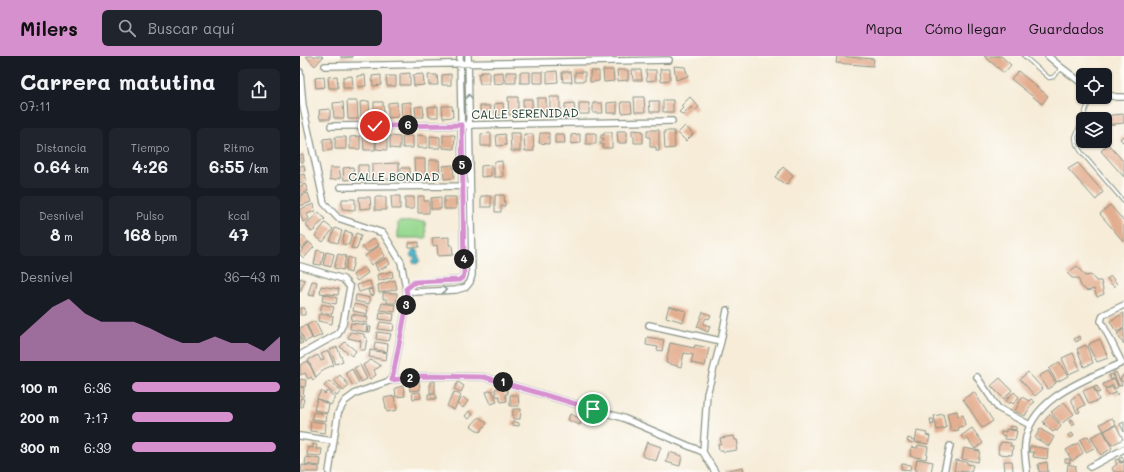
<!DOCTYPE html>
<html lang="es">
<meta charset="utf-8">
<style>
:root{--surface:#171b24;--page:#20242c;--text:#f1f3f6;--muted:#9ea1a6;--accent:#d690ce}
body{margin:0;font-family:Mali,sans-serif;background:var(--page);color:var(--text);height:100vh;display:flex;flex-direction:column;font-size:15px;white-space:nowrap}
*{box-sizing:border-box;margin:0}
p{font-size:13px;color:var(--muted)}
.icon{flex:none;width:22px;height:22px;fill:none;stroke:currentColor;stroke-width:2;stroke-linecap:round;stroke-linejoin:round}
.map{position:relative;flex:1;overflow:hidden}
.side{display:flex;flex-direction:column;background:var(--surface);width:300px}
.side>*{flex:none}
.controls{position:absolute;left:776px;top:12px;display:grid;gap:8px}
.controls a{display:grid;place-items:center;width:36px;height:36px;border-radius:6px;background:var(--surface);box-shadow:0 1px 3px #0004;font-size:20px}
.pin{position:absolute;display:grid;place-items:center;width:34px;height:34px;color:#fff;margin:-17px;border:2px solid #fff;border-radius:50%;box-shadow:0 1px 4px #0007}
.km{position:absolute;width:20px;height:20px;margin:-10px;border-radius:50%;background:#222;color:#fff;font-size:11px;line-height:20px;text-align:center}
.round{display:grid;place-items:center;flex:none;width:42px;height:42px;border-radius:6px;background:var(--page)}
.headline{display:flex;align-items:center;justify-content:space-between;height:68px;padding:0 20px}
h1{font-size:22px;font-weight:700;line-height:30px}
.metrics{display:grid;grid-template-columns:repeat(3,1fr);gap:6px;height:68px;padding:4px 20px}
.metrics div{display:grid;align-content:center;border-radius:6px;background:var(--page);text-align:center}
.metrics b{font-size:17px;font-weight:700}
.metrics small{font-size:11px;font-weight:400}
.metrics p{font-size:11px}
.chart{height:112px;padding:8px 20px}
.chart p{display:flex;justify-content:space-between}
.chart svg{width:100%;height:72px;margin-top:4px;fill:var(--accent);opacity:.7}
ul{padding:0 20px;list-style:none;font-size:13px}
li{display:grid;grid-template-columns:64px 48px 1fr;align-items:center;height:30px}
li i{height:10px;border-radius:5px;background:var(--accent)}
header{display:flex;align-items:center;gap:24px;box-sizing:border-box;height:56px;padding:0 20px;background:var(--accent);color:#111}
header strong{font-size:19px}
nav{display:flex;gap:22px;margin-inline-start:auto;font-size:14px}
.search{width:280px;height:36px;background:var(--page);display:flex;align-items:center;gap:10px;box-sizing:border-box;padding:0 14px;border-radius:6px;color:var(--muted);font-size:15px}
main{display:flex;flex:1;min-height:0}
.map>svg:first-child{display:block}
</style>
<header>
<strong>Milers</strong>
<div class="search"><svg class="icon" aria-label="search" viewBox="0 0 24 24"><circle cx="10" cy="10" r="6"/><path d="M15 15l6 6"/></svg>Buscar aquí</div>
<nav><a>Mapa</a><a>Cómo llegar</a><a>Guardados</a></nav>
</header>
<main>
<section class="side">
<div class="headline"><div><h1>Carrera matutina</h1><p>07:11</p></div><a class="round"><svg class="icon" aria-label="share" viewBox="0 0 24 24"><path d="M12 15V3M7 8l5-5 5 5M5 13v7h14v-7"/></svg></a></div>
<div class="metrics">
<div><p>Distancia</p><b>0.64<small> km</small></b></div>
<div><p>Tiempo</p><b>4:26</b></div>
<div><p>Ritmo</p><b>6:55<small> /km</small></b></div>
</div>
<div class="metrics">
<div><p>Desnivel</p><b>8<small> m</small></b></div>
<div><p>Pulso</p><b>168<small> bpm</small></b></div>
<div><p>kcal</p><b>47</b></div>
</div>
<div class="chart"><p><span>Desnivel</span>36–43 m</p>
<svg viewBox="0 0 160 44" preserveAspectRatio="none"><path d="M0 44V29L10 20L20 11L30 6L40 15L50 20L60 20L70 20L80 24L90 29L100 33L110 33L120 29L130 33L140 33L150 38L160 29V44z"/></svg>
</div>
<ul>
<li><b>100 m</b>6:36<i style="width:100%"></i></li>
<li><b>200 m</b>7:17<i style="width:68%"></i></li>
<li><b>300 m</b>6:39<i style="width:97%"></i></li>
</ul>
</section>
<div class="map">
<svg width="824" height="416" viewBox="0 0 824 416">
<rect width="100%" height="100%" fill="#fdfcf7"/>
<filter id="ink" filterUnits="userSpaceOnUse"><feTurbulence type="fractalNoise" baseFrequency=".025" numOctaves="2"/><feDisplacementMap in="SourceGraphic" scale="8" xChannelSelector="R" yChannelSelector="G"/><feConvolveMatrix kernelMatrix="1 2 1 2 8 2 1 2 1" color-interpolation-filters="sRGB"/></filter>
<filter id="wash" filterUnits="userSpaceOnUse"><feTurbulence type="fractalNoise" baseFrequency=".012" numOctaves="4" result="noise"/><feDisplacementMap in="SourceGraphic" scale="16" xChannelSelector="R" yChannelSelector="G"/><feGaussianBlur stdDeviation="0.9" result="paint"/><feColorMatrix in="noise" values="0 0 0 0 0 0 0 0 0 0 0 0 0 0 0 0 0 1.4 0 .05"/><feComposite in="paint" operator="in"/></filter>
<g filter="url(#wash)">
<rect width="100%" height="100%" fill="#f6ecd8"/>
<path fill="#96d88f" stroke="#5a8a62" d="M125,165L126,182H98V166Z"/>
<path fill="#4db5cc" stroke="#367980" d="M116,193L119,196L118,199L120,204L118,207L115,208L112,205L115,203V201H111V199L113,194Z"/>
<g id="blocks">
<path fill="#e3ae90" d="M6,0H22L23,1L15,10Z
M41,0H53V1L41,2Z
M537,0L574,3L573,10L536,7Z
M684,0H701L711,9L704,17Z
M374,10L385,11L388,20L376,24Z
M360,13H370V24L361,25Z
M303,14H313L314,25L304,26Z
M317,14H328V24L318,25Z
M332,14H341L342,24H333Z
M346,14H356V24L347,25Z
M257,15L258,26L247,27V16Z
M290,15H299V25L290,26Z
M718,15L748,40L742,48L711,23Z
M181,16H189V28H180L178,18H181Z
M203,16L204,27L194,28L193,17Z
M206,16H216V27H206Z
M220,16H230V27H220Z
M233,16H243V27H233Z
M262,16H271L272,26H263Z
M275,16H285V25H275Z
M110,17V29H100V18Z
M123,18L124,29L114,30L113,19Z
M151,18V29H142V19Z
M65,19L66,30L58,31L57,20Z
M81,19V29L73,30L72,20Z
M128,19H137L138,29H129Z
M37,20L38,32H29L28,21Z
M52,20L53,32H43V21Z
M86,20H96V30H87Z
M24,21L25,31L16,32L15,22Z
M208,41H218V59H209Z
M250,41H260V57H250Z
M334,41H344L345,56H335Z
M390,41L399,51L395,55L391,51L383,59L379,56L383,52L381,50Z
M237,42H246V58L237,59Z
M223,43H232V59H223Z
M363,44H373V56H363Z
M47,45H57L58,63H48Z
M69,45L70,61L61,62L60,46Z
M349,45H359V56H350Z
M43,46L44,62H34L33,47Z
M74,46H83L84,62H74Z
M97,46L98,61L88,62V47Z
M111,46L112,60L102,61L101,47Z
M317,46V57H307V47Z
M321,46H331L332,56L322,57Z
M203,47L204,59H195L194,48Z
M274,47L275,57H265V48Z
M279,47H289V58H279Z
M293,47H302L303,57H293Z
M123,50L124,61H116L115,51Z
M138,50V61H129L128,51Z
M142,50H152L153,61L143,62Z
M180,50H190L191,59H180Z
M30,53V63H20L19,54Z
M824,58V67L805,69V63H801V60Z
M385,70L393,78L386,85L378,77Z
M332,74L343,75V87H334V80H332Z
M347,74H359V95H356V91H350V81H347Z
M317,75H327V87H318Z
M364,75H374L375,92L365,93Z
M77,76L84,77V81H87V94L76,93Z
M304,76H312V92H303V88H300V85H303L304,82H301V79H304Z
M191,77V90H181V78Z
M210,77H220V95H211Z
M240,77H249V88L239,87Z
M286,77H296V88H286Z
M205,78L206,89L197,90L196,79Z
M224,78H233L234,95H225Z
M255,78H264L265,87H255Z
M280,78V87L271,88V79Z
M117,79L127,80V92H117Z
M143,79H155L154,93L143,92Z
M824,79V87L820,83Z
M60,80V93H50V81Z
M63,80H75V94H64Z
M90,80L100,81V93L90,92Z
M102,80H113V92H103Z
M130,80L140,81V92H130Z
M35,81H46V93H35Z
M32,82V94L24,95L23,83Z
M808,88L824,106V121L801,95Z
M3,98L4,106H0V99Z
M114,103H125V123H115Z
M129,104H139L140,122H129Z
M202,105L203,121H194V106Z
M99,107V123H72V108Z
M778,107L803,136L796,144L768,113Z
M4,109L5,115L0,116V110Z
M58,109H68V123H58Z
M153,109L154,122L144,123L143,110Z
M191,109V120L181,121V110Z
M53,111L55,123L44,124L43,112Z
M483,111L493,120L486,129L475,121Z
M30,112H39L41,122H38V123L30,124Z
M101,112H110V123H101Z
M4,118L6,125L0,127V119Z
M5,128L8,135L0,138V130Z
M8,137L11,146L0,150V140Z
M195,139H204L205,150H201V156H195Z
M91,140H100V153H92Z
M118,140H124V145H129V157H118Z
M181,140H191V151H181Z
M59,141H70L71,152L60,153Z
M75,141H86V154H75Z
M105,141H114V153H105Z
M141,141V153H131V142Z
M144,141H156V153H144Z
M42,143H55V154L42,153Z
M14,148L15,155L7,158L9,163L3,166L0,157V153Z
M810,149L824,165V186L800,158Z
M19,156L25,163L14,173L15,174L11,176L6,168Z
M25,167L33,173L23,186L15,180Z
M35,172L42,175L38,187L30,185Z
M45,175L52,177L49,189L42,188Z
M56,177L61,179L57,193L51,192Z
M2,179L8,186L2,193L0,190V182Z
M149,181V189H152L153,199L138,200L137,189L133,190L132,182Z
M74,182L79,189L68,196L62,191Z
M9,186L14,191L4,202L0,199V196Z
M119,186V191H109V187Z
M79,190L85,200L71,209L65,200Z
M17,194L24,196L21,209L14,208Z
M26,196L34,198L31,211L23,209Z
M38,198L46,200L43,214L34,212Z
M48,201L54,203L51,217L45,215Z
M87,202L90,208L78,215L75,208Z
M777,210L785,220L791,219L796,225H801L804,238L797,241L794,233L787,235L781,230L778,222H772L767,217Z
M64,211L68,217L57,225L53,219Z
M92,215L93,221L78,225L77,219Z
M811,220L817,228L814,231L807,223Z
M0,222L5,224L0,236Z
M95,224L97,233L79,237L78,229Z
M12,225L17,226L14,240L8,239Z
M70,225L72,232L59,236L57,229Z
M21,230L39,233L38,239L20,237Z
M73,233L74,239L70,240L68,234Z
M83,237H97L96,247H87V243H83Z
M24,238L37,242L36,248L22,245Z
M56,239L71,242L69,248L55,245Z
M82,247L96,249L95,256L80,254Z
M22,248L34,251L32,258L20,256Z
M54,248L68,251L67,258L53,255Z
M369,250L386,255L383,266L366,261Z
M0,252H5V259H0Z
M80,256L94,258L93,265L79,263Z
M403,256L411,259L409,263L406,262L403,268L410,270L408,276L397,271Z
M824,257V272L817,276L816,273L815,274L810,265Z
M19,258L33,260L32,268L18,265Z
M52,258L68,261L67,267L51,264Z
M15,265L22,279L13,283L7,269Z
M80,266L94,268L93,275L78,273Z
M51,267L67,269L66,276L50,273Z
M6,269L12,282L5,286L0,275V272Z
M68,271H71L70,276H67Z
M824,273V289L817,278Z
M50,276L64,278V281L67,282L65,294H60L61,285L48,282Z
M77,276L91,278L89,285L76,283Z
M0,279L3,287L0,288Z
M779,280L781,283L776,286L774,283Z
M347,281L364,284L362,295L357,294L358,291L346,289Z
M800,283L808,302L797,306L788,290L790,289L789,288Z
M45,286L56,295L52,300L40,291Z
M75,286L88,288L87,296L74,293Z
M370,287L394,292L395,289L409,292L405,310L391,307L393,299L384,297L381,311L366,307Z
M786,289L793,307L784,311L777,293Z
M37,291L43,305L36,308L30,294Z
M70,294L87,297L86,304L69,301Z
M28,295L34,309L24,313L16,321L8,304L18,299L21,305L24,303L21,298Z
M773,297L780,313L769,318L762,302Z
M71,304L81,310L74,314L76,319L70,323L63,309Z
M8,305L16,322L13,324L11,321L8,323L5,317L0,319V309Z
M759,306L768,320L757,326L749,313Z
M60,309L67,323L61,326L54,312Z
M52,313L59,327L53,330L46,317Z
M748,315L756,327L748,333L739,320Z
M728,316L743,333L735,340L720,323Z
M816,316L822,329L819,330L813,317Z
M812,318L814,322L811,324L809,319Z
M824,318V327L820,323Z
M40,319L49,330L43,335L34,324Z
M700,322L712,334L704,343L691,330Z
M0,323L6,324L5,331L0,330Z
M815,323L818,331L815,333L813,329L805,333L803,328Z
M29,325L41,335L37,340L24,330Z
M119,325L120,334L110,335L109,326Z
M135,325V337H130V326Z
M158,326L164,330L161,336L154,333Z
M103,330L105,340L96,341L95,332Z
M797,330L800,336L797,337L794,331Z
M0,331L4,332L3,341L0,340Z
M206,331L208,338H205L207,345L201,346L199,340H196L195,333Z
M793,331L799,344L789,348L783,335Z
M812,331L815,336L816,335L818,338L815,339L814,337L808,340L805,334Z
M192,334L197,346L191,348L186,336Z
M21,335L25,338L27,335L35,341L31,349L17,342Z
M120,336L121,342L113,343L112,337Z
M154,336L161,339L154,354L147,350Z
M674,336L693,365L682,372L663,343Z
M714,336L719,341L713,348L711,346L709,348L706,344Z
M128,338H136V343H128Z
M779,338L785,349L778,353L780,356L777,357L771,343Z
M210,339H218L219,350H210Z
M94,340L97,354L87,356L84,342Z
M163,341L168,345L163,352L157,347Z
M722,341L729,345L731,343L735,346L731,349L725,360L715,355Z
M0,342L4,343L2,351H0Z
M17,343L29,349L27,357L14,354Z
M764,346L774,358L761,368L751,356Z
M213,353H221L220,363H213Z
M169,355L173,358L169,363L165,360Z
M657,355L658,360L663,359L665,370L658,371L659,374L651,375L647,357Z
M13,356L27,358L26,365L12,363Z
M270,358L282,363L280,369L268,364Z
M643,358L646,372L637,374L634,360Z
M750,358L761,370L757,375L755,374L753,376L744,368L745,367L743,366Z
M179,361L187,367L180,376L171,370Z
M812,362L816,368L804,375L800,368Z
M630,363H633L634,368L631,369Z
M772,363L775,368L772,370L769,365Z
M11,365L26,367L25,377L10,375Z
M213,365L219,367V370L212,369Z
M824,366V376L820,368Z
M816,369L823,383L812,389L804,375Z
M710,370L716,371V374L709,373Z
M672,372L683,387L675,393L667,382L665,384L661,380Z
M706,373L717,375L715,384L705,383V380L701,379V375L706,376Z
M740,373L754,381L749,390L735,382Z
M617,375L627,377L626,379L630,380L628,388L615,386Z
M803,375L812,392L801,399L791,381Z
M772,377L774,380L770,382L768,379Z
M434,380L435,384H437L438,389L436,390L437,394L423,396V394H419L418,388L421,387L420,382Z
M788,380L794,392L786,396L780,384Z
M608,382L614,384L613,387L607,385Z
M347,386L361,391L356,405L342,400Z
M701,386L711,387L710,390H713L712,399L698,398L699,389H700Z
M778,387L783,397L772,405L766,394Z
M13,388L17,389L16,393H22L21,400L7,399L8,391L13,392Z
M618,389L628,391L626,403L610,400L612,391L617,392Z
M730,390L748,393L747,403L733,401L734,396H729Z
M664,392L680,395L678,406L662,403Z
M369,396L382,400L380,410L366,406Z
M6,401L21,403L20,410L5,408Z
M822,401L824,405L821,406L819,402Z
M617,403L633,406L631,416L615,414Z
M765,403H770V407L765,406Z
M818,403L820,407L824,406V416H814L812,412L817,408L815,404Z
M656,404L667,406V408L673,409L671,416L654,415Z
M704,405H712L713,415L705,416Z
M747,406L748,416H739L738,408Z
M602,408L611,409L610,414L601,413Z
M768,408L776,410L775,416H767Z
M2,409L19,411V416H1Z
M443,411L444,416H425L424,415Z"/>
</g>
</g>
<g filter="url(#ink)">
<use href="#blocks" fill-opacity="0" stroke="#8a9486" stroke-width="1"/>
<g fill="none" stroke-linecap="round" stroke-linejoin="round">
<defs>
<path id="service" d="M724,0L749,22L753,21L761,13
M791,41L775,81L776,88L782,97L824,146"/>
<path id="minor" d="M748,0L762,12L783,28
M25,10L369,4
M0,16L3,50L24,147L38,162L83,177L101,206L108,243L92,324
M805,38L816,41H824
M31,70L170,69L372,65
M41,131L165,130
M0,210L43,223L50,231L43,268L38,278L0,299
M106,233L115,236L156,234L166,231L170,226L172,219L168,0
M106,233L115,227L159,224L163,221L164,218L160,0
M349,269L421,285
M822,307L801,265L803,259L824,249
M677,321L698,352L730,369
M0,380L33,385
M403,396L407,338L421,285L427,254
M790,411L824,393
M29,416L38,357L45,345L56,337L92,324L122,320L184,321L323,362L403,396L415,416
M644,416L650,390
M727,416C726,407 724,397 725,388C729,342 787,323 822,307"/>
</defs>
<use href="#service" stroke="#8a9486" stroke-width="4.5"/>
<use href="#minor" stroke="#8a9486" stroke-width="8"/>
<use href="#service" stroke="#fff" stroke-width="2.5"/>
<use href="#minor" stroke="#fff" stroke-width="5.5"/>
</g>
<defs><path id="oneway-chevron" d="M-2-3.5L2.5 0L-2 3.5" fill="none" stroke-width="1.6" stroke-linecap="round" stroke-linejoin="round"/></defs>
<g stroke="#8f9e9a">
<use href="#oneway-chevron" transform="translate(169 41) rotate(-91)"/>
<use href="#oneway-chevron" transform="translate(144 234) rotate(-3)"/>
</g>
</g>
<g fill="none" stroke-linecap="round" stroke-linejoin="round" filter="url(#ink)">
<defs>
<path id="route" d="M75,70L162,69L164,218L163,221L159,224L115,226L106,233L108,243L92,324L122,320L184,321L293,353"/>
</defs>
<use href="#route" stroke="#fff" stroke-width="8"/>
<use href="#route" stroke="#d690ce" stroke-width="5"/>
</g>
<g text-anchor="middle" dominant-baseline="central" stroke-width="3" stroke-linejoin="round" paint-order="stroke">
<g font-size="12" fill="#1f3d34" stroke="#fdfcf7">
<text transform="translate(225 57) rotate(-1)">CALLE SERENIDAD</text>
<text x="94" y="120">CALLE BONDAD</text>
</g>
</g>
</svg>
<div class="controls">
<a><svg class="icon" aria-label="locate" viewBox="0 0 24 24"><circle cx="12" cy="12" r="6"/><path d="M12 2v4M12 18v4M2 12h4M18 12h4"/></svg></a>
<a><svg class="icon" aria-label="layers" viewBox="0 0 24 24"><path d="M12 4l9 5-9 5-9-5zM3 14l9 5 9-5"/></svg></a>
</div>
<div class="pin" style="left:293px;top:353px;background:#1e9e55"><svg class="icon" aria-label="arrive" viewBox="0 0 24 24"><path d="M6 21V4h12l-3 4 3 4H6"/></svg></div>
<div class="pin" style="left:75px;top:70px;background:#d93025"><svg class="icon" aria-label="check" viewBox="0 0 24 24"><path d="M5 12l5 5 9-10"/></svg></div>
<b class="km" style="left:203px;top:326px">1</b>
<b class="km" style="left:110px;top:322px">2</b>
<b class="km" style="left:106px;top:249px">3</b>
<b class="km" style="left:164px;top:203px">4</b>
<b class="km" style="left:162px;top:109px">5</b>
<b class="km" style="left:108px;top:69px">6</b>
</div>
</main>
